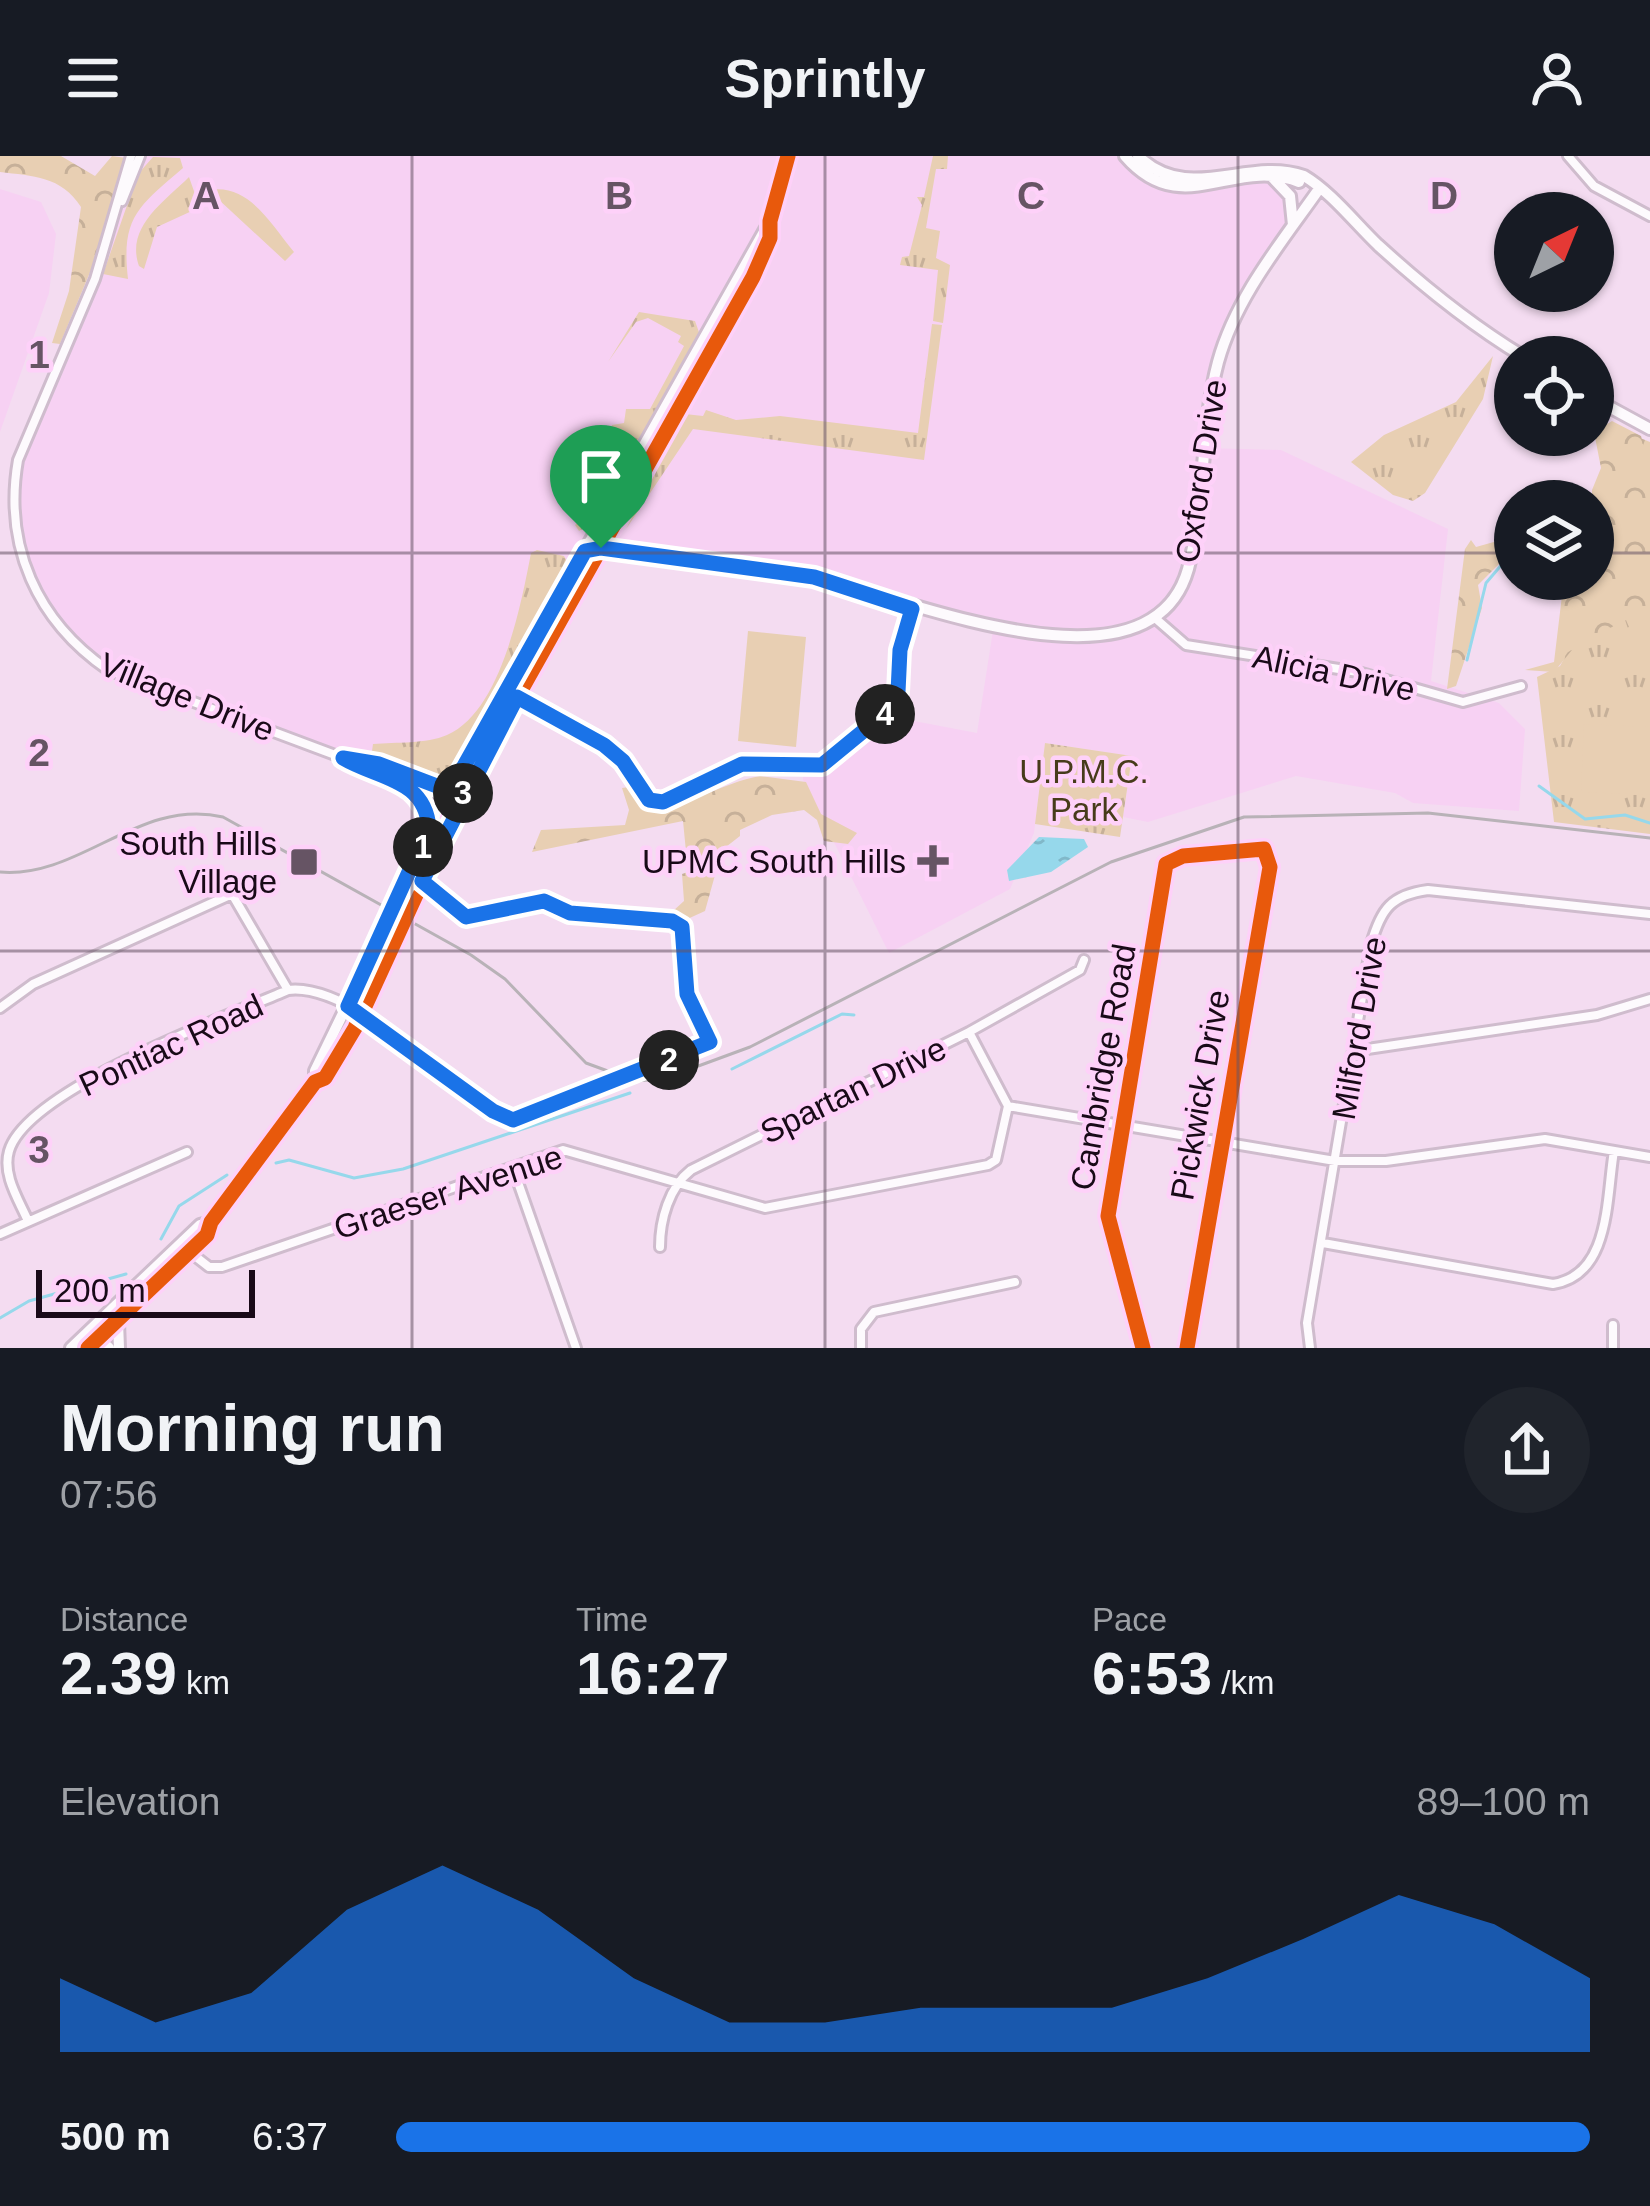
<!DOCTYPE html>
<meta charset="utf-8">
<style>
:root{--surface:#171b24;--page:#20242c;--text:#f1f3f6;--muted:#9ea1a6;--accent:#1a73e8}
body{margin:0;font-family:Arial,sans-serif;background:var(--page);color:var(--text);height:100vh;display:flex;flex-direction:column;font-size:45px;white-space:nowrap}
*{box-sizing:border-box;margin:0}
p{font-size:39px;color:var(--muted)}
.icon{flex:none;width:66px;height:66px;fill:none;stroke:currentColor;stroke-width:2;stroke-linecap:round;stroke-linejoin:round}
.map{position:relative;height:1192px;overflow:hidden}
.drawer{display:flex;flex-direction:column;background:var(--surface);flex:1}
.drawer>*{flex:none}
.needle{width:78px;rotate:43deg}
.buttons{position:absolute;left:1494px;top:36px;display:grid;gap:24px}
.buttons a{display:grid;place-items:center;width:120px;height:120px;border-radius:50%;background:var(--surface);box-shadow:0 3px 9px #0004;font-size:60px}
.scale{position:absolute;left:36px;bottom:30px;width:219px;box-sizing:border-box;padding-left:12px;border:6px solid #190a18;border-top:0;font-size:33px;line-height:42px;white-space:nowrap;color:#190a18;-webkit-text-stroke:9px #fed1f9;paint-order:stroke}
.pin{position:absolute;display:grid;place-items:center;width:102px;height:102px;color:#fff;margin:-123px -51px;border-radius:50% 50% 50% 0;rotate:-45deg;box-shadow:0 0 12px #0007}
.pin .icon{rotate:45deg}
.km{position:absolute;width:60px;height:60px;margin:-30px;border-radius:50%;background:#222;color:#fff;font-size:33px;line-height:60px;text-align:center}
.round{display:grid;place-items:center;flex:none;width:126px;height:126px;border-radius:63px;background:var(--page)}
.overview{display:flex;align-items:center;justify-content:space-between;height:204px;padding:0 60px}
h1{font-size:66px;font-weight:700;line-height:90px}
.stats{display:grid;grid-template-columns:repeat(3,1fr);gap:18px;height:204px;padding:12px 60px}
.stats div{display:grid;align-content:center}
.stats b{font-size:60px;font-weight:700}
.stats small{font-size:33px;font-weight:400}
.stats p{font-size:33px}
.chart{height:336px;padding:24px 60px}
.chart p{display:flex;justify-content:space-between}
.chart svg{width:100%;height:216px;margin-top:12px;fill:var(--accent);opacity:.7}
ul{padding:0 60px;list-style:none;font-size:39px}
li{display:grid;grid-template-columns:192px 144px 1fr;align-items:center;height:90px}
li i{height:30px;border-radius:15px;background:var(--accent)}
header{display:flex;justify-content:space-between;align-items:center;height:156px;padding:0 60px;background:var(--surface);font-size:54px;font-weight:700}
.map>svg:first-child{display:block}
</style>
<header><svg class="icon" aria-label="menu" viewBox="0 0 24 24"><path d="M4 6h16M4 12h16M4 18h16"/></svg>Sprintly<svg class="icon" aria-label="person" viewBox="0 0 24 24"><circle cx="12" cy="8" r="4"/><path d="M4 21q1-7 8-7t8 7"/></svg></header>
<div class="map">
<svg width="1650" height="1192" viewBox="0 0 1650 1192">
<defs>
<pattern id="grass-tufts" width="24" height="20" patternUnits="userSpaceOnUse" patternTransform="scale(3)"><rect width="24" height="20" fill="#e8cfb3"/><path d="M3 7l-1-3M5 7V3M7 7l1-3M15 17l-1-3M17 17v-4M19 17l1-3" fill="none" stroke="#c6b099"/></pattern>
<pattern id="forest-crowns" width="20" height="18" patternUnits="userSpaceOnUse" patternTransform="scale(3)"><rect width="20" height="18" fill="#e8cfb3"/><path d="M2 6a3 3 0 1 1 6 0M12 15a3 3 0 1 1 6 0" fill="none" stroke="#c6b099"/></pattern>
<pattern id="water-ripples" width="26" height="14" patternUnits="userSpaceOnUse" patternTransform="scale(3)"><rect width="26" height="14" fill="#96d8eb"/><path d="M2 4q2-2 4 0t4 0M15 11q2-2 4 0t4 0" fill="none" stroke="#81b8c9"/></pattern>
</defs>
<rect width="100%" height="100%" fill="#f4dcf1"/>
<path fill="#f7d1f3" d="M140,0H1125L1141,18H1252L1282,28L1293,69L1227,179L1203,292L1281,294L1448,373L1431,525L1499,547L1525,573L1519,655L1413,647L1395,637L1296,620L1148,666L1123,661L1132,600L1045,587L1034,677L1010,733L889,797L803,624V610L828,603L893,561L977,577L994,468L833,426L601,392L753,121L769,65L450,635L108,514L50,461L16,382L18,304Z
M0,33L41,46L56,78L49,137L0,276Z"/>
<path fill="url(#grass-tufts)" d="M933,0H948L947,13H936L926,72L940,75L936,102L950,109L943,167L933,165L938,114L900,109L902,101L909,100L922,49L917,41H924Z
M153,1L180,2L183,12C138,51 121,61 128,123L103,118L138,18Z
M189,21L195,38C244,19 266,62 294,96L285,105L218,43L157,71L144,113L139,110C125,71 165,45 189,21Z
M639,156L695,165L700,179L595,366L579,375L575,369C608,345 605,301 612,269L624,267L626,253H650L684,190L678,186L681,180L648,162L636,166L608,206Z
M932,168L942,169L924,304L693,273L626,373L685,258L703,260L706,254L736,264L780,260L918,277Z
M1493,200L1483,243L1425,337L1413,345L1393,339L1351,306L1384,279L1456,246Z
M1611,270L1650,286V678L1554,666L1537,521L1560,510L1575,483L1563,423H1593Z
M537,394L564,400L570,411L455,615L439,622L371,602L373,588C396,586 426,588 447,579C501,556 521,449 531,397Z
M1045,587L1132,600L1120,681L1035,668Z"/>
<path fill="url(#forest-crowns)" d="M0,0H61L95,20L112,0L126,2L91,114L60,188L52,187L69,135L81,51C61,20 33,20 0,16Z
M1612,265L1641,280L1650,313V492H1638L1626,464L1576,489L1554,516L1525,514L1554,506L1564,423H1593L1592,334L1601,312L1594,276Z
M1515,380V392L1478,429L1482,452L1456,530L1447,533L1465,393L1471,384L1476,391Z
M760,620L806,626L821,658L857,677L848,688L824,685L817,664L804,654L772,659L740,674V680L722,694L705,755L683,765L674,762L673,755L684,745L682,718L688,716L683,665L532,696L541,674L625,669L629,654L622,632L629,631L644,651C685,654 720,627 760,620Z"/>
<path fill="#e8cfb3" d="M748,475L806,481L796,591L738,585Z
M1584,568L1650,571V639L1581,636Z
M1052,597C1110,599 1116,621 1109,673L1047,662Z"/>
<path fill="url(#water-ripples)" d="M1039,681L1084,683L1088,691L1051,716L1009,725L1007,714Z"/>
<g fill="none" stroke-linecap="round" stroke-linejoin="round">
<path stroke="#96d8eb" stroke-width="3" d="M1467,504L1486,427L1509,400
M1539,630L1585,663L1625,659L1650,667
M732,913L842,858L854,859
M276,1007L289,1004L354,1022L403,1013L630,937
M161,1083L179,1050L227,1019
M0,1162L29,1145L126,1118"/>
<defs>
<path id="minor" d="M131,0L95,123L18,304C3,390 37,465 108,514L450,642
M1568,0L1594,30L1650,60
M122,45L140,0
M1155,462L1186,489L1358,516L1463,546L1521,530
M517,541L615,597L649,644L663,646L742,608L822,609C840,585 871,577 888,554C900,540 906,476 912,453
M344,602L379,608L460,643
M0,852L33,828L232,738L288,834
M1354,895L1597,859L1650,843
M1008,950L1335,1005H1386L1545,983L1650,1001
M513,1012L576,1192
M28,1065C19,1044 2,1019 9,995C27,933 228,860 288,834C347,826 445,919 493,955L513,964L710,886L687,838L682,771L672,765L570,757L545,745L467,761L423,726
M0,1078L187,996
M1323,1087L1553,1128C1611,1119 1606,1042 1614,995
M660,1091C660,1064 669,1031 691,1014L969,876L1080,814L1084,804
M191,1097L209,1111H222L563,994L765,1052L988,1009L996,1004L1008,950L969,876
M861,1192V1173L874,1156L1015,1126
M1143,1192L1108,1060L1166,708L1183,700L1264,693L1270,711L1187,1192
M1310,1192L1307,1167L1371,788C1381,753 1391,739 1428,734L1650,758
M1613,1192V1169"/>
<path id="tertiary" d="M1125,0C1182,66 1233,0 1299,26
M1138,0C1189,49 1247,0 1304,20C1331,36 1355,67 1378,89C1424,131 1471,169 1524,201
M1272,21L1290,40L1293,69
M1593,242L1650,273
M585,395L601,392C672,403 746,406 817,422C905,441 1150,548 1188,413C1206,346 1200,273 1218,206C1236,141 1281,87 1319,33
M403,628L422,644L428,674
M315,926V915L457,622L770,65
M118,1166L119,1192
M94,1178L109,1192
M71,1192L200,1069L211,1066
M88,1192L207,1079L211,1066L315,926L325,922L355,872L460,643L753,121L770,82V65L788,0"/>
</defs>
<use href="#minor" stroke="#cfbccd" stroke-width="14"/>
<use href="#tertiary" stroke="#cfbccd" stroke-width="16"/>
<use href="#minor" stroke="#fdfafd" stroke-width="8"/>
<use href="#tertiary" stroke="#fdfafd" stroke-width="10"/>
<path stroke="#b8b2b7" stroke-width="3" d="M0,716C80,723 139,641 223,661L471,799L505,823L586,907L635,925L663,923L750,891L1111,706L1244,661L1428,657L1650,682"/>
<defs>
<path id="cycleway" d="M88,1192L207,1079L211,1066L315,926L325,922L355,872L460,643L753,121L770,82V65L788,0
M1143,1192L1108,1060L1166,708L1183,700L1264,693L1270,711L1187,1192"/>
</defs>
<use href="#cycleway" stroke="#fed1f9" stroke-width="22"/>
<use href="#cycleway" stroke="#e8590c" stroke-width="15"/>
</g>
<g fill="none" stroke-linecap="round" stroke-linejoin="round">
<defs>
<path id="route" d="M601,392L814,421L912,453L900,494L898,536L889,554L822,609L742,608L663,646L649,644L623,605L604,589L517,541L422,725L466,761L544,745L570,757L672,765L682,771L687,838L710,886L513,964L493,955L348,850L429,672C425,622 378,623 343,602L379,608L450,635L585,395Z"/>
</defs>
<use href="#route" stroke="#fff" stroke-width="24"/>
<use href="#route" stroke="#1a73e8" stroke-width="15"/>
</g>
<path fill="none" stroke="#665464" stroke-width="3" stroke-opacity="0.55" d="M412,0V1192M825,0V1192M1238,0V1192M0,397H1515M1593,397H1650M0,795H1650"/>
<g fill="#665464" stroke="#fed1f9" stroke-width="4.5">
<path d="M927 687h12v12h12v12h-12v12h-12v-12h-12v-12h12z"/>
<rect x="289" y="691" width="30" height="30" rx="6"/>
</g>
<g text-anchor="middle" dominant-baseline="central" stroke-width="9" stroke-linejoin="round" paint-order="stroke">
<g font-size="33" fill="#190a18" stroke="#fed1f9">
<text transform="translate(1201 315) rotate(-81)">Oxford Drive</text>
<text transform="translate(1334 517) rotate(12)">Alicia Drive</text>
<text transform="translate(187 541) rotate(22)">Village Drive</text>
<text transform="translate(1359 872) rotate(-80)">Milford Drive</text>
<text transform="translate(171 889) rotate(-25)">Pontiac Road</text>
<text transform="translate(1103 911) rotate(-80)">Cambridge Road</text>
<text transform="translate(853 934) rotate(-26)">Spartan Drive</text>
<text transform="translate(1200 939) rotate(-80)">Pickwick Drive</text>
<text transform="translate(448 1036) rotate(-18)">Graeser Avenue</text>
</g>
<g font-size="33" fill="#473b1a" stroke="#fed1f9">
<text x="1084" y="615">U.P.M.C.<tspan x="1084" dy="38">Park</tspan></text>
</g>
<g font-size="33" fill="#190a18" stroke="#fed1f9" text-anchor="end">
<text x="277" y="687">South Hills<tspan x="277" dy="38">Village</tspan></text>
<text x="906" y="705">UPMC South Hills</text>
</g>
</g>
<g font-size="39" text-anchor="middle" font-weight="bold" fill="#665464" stroke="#fed1f9" stroke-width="9" stroke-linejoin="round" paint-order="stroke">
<text x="206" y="53">A</text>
<text x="619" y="53">B</text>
<text x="1031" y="53">C</text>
<text x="1444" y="53">D</text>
<text x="39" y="212">1</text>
<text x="39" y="610">2</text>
<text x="39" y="1007">3</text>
</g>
</svg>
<div class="buttons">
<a><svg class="needle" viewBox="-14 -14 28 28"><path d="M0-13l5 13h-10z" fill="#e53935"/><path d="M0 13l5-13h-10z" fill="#9ea1a6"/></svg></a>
<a><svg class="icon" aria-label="locate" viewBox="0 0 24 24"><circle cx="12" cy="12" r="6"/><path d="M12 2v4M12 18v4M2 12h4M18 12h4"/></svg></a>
<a><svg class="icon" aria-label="layers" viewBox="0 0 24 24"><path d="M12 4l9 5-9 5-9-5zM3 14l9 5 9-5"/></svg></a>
</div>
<div class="scale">200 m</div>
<div class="pin" style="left:601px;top:392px;background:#1e9e55"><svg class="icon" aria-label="arrive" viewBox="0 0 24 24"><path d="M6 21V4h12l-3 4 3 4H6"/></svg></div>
<b class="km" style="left:423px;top:691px">1</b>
<b class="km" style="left:669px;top:904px">2</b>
<b class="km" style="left:463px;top:637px">3</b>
<b class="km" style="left:885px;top:558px">4</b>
</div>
<section class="drawer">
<div class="overview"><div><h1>Morning run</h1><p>07:56</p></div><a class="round"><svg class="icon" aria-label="share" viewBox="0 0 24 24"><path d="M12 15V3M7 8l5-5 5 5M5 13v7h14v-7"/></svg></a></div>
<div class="stats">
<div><p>Distance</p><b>2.39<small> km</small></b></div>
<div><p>Time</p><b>16:27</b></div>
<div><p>Pace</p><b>6:53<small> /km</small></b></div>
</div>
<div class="chart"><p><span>Elevation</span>89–100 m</p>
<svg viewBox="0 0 160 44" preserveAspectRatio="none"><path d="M0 44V29L10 38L20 32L30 15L40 6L50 15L60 29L70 38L80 38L90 35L100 35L110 35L120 29L130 21L140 12L150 18L160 29V44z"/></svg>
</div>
<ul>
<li><b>500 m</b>6:37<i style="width:100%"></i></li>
</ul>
</section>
